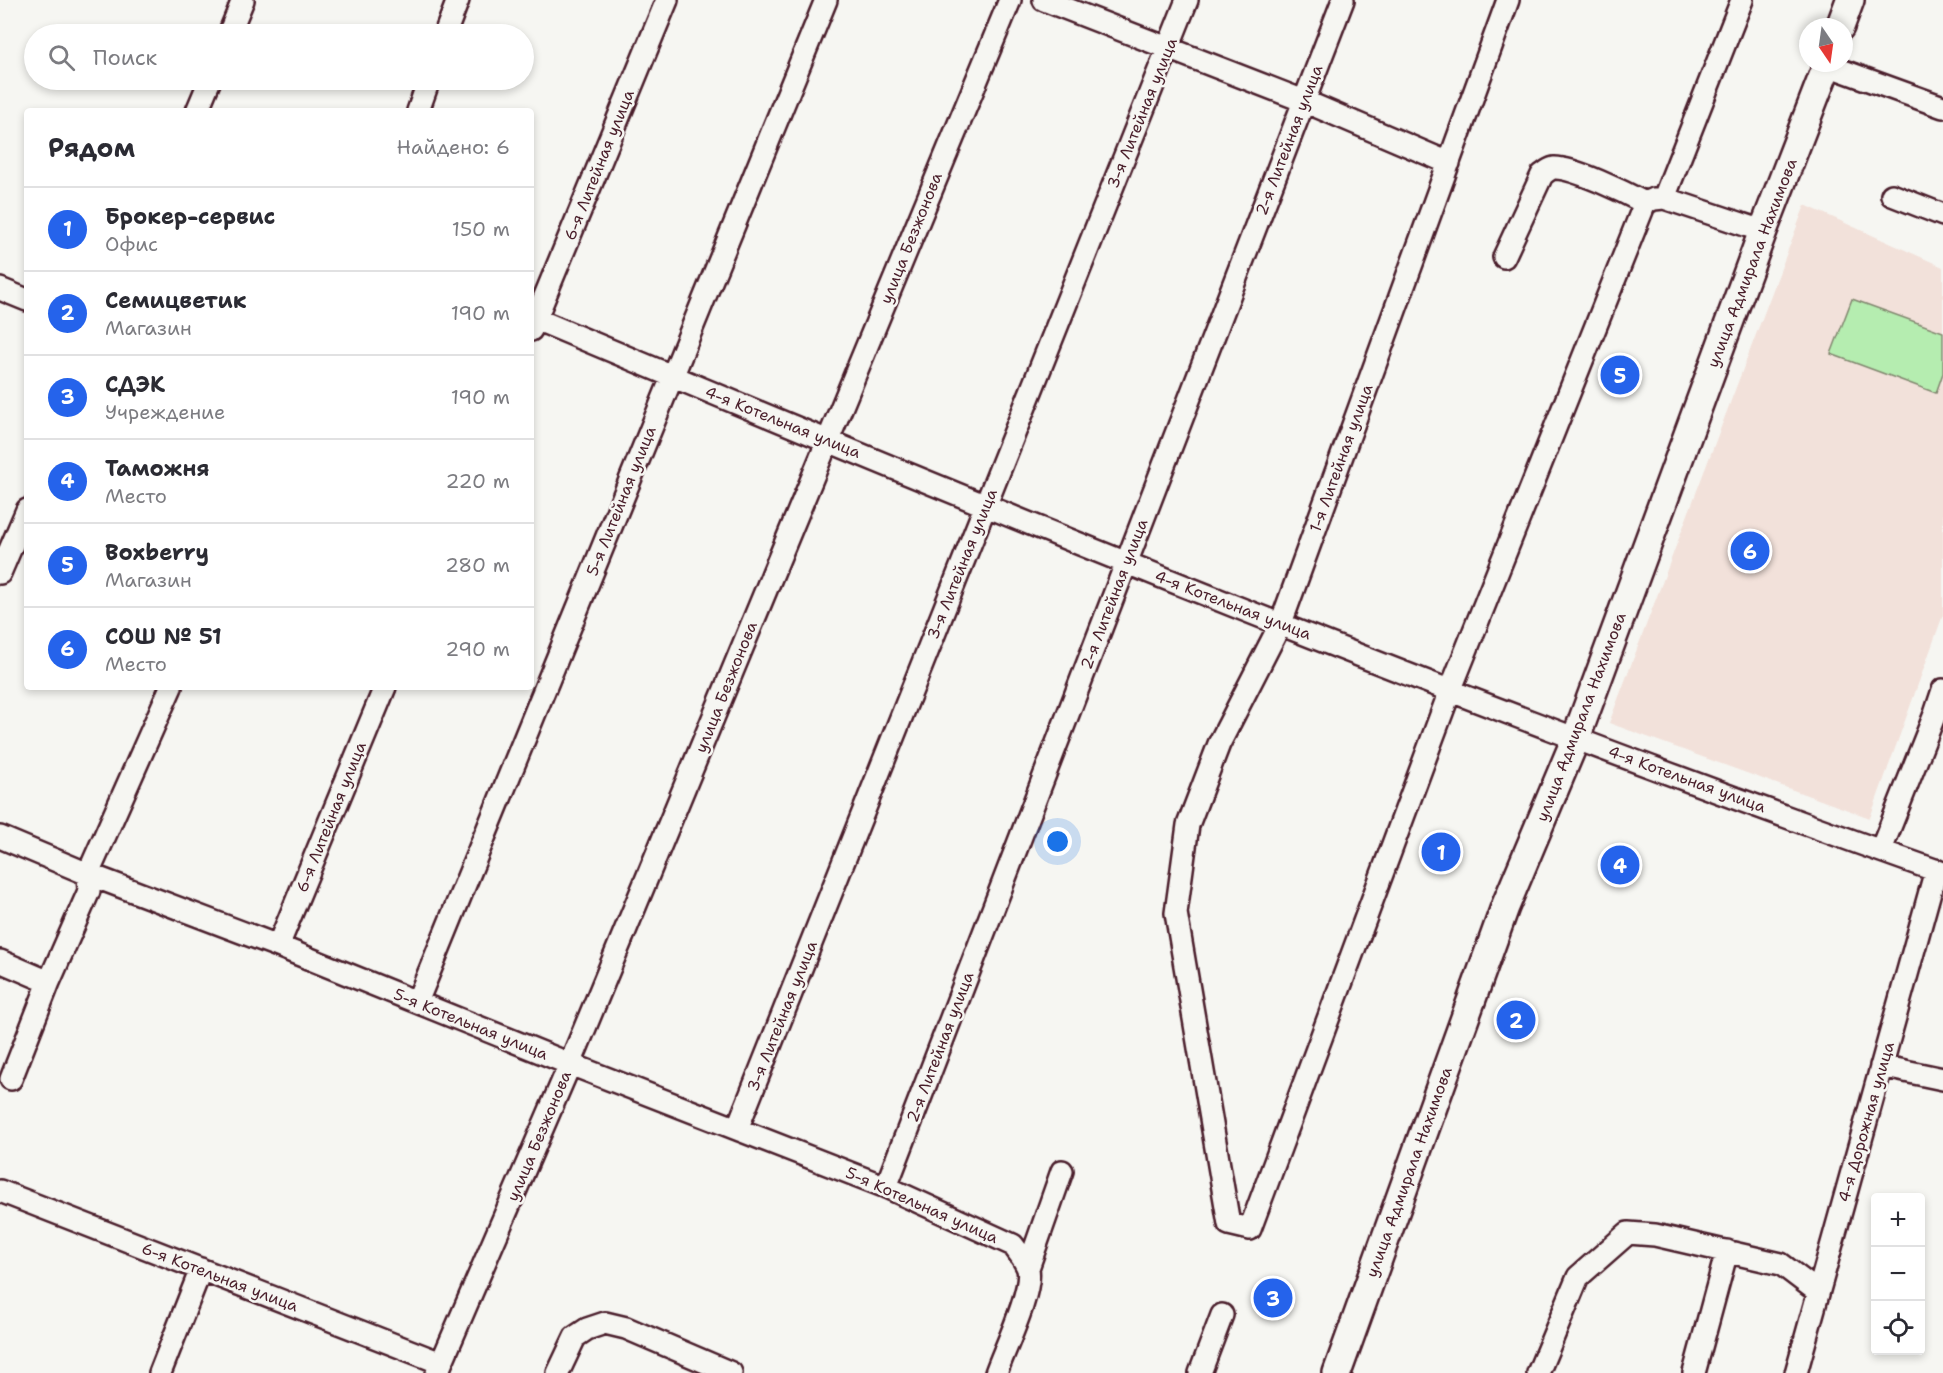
<!DOCTYPE html>
<html lang="ru">
<head>
<meta charset="utf-8">
<style>
	:root { --surface:#fff; --page:#f2f2f3; --text:#2b2b33; --muted:#7c7c81; --line:#e1e1e2; --accent:#2563eb }
	body { margin:0; font-family:"Shantell Sans",sans-serif; background:var(--page); color:var(--text) }
	.controls { position:absolute; right:18px; bottom:18px; display:grid; overflow:hidden; border-radius:6px; box-shadow:0 3px 9px #0003 }
	.controls button { width:54px; height:54px; display:grid; place-items:center; padding:0; border:0; border-bottom:2px solid var(--line); background:var(--surface); color:var(--text); font:30px sans-serif }
	.compass { position:absolute; left:1799px; top:18px; width:54px; height:54px; border-radius:50%; background:var(--surface); box-shadow:0 3px 9px #0003; rotate:167deg }
	.you { position:absolute; left:1058px; top:842px; width:21px; height:21px; margin:-15px; border:4px solid #fff; border-radius:50%; background:#1a73e8; box-shadow:0 0 0 9px #1a73e833 }
	.badge { display:grid; place-items:center; width:39px; height:39px; border-radius:50%; background:var(--accent); color:#fff; font-size:20px; font-weight:700 }
	.pin { position:absolute; translate:-50% -50%; border:3px solid #fff; box-shadow:0 2px 6px #0006 }
	.list { margin:0; padding:0; list-style:none }
	h2 { display:flex; justify-content:space-between; align-items:center; height:78px; margin:0; padding:0 24px; font-size:26px }
	h2 small { font-size:20px; font-weight:400; color:var(--muted) }
	.list li { display:grid; grid-template-columns:39px 1fr auto; gap:18px; align-items:center; box-sizing:border-box; height:84px; padding:0 24px; border-top:2px solid var(--line) }
	.list b { display:block; font-size:22px; white-space:nowrap }
	.list p { margin:0; font-size:20px; white-space:nowrap; color:var(--muted) }
	.list em { font-size:20px; font-style:normal; color:var(--muted) }
	.icon { flex:none; width:33px; height:33px; fill:none; stroke:currentColor; stroke-width:2; stroke-linecap:round; stroke-linejoin:round }
	.map { position:relative; flex:none; width:1943px; height:1373px; overflow:hidden }
	.search { position:absolute; background:var(--surface); box-shadow:0 3px 9px #0003; left:24px; top:24px; width:510px; height:66px; display:flex; align-items:center; gap:15px; box-sizing:border-box; padding:0 21px; border-radius:33px; color:var(--muted); font-size:22px }
	.panel { position:absolute; background:var(--surface); box-shadow:0 3px 9px #0003; left:24px; top:108px; width:510px; height:582px; border-radius:6px }
	.map>svg:first-child { display:block }
	.built { fill:#f2e1da }
	.green { fill:#b5edb0; stroke:#80866e; stroke-width:1.5 }
	.lines { fill:none; stroke-linecap:round; stroke-linejoin:round }
	.minor-casing { stroke:#4a1f2b; stroke-width:26 }
	.major-casing { stroke:#4a1f2b; stroke-width:32 }
	.minor { stroke:#f6f6f2; stroke-width:21 }
	.major { stroke:#f6f6f2; stroke-width:27 }
	.labels { text-anchor:middle; dominant-baseline:central; stroke-width:5; stroke-linejoin:round; paint-order:stroke }
	.street-label { font-size:16px; fill:#4a1f2b; stroke:#f6f6f2 }
</style>
</head>
<body>
<div class="map">
<svg width="1943" height="1373" viewBox="0 0 1943 1373">
	<rect width="100%" height="100%" fill="#f6f6f2"/>
	<filter id="ink" filterUnits="userSpaceOnUse"><feTurbulence type="fractalNoise" baseFrequency=".0167" numOctaves="2"/><feDisplacementMap in="SourceGraphic" scale="12" xChannelSelector="R" yChannelSelector="G"/><feConvolveMatrix kernelMatrix="1 2 1 2 8 2 1 2 1" color-interpolation-filters="sRGB"/></filter>
	<g filter="url(#ink)">
		<path class="built" d="M 1805,205 L 1943,267 L 1943,615 L 1870,818 L 1609,723 Z"/>
		<path class="green" d="M 1852,299 L 1943,332 L 1943,373 L 1936,393 L 1831,354 Z"/>
		<g class="lines">
			<defs>
				<path id="minor" d="M 1044,0 L 1304,101 L 1449,163
					M 1508,0 L 1281,623 L 1219,744 L 1188,825 L 1176,913 L 1229,1224 L 1250,1229 L 1450,691 L 1645,203 L 1654,199 L 1664,198 L 1763,231
					M 229,34 L 243,0
					M 445,34 L 458,0
					M 1827,65 L 1943,107
					M 197,111 L 210,80
					M 418,111 L 429,80
					M 1892,195 L 1943,215
					M 1664,198 L 1742,0
					M 1504,257 L 1542,175 C 1546,172 1549,169 1554,168 C 1573,167 1626,193 1645,203
					M 0,289 L 27,300
					M 531,317 C 997,513 1466,705 1943,873
					M 531,330 L 667,0
					M 0,573 L 27,510
					M 0,837 L 88,874 L 278,946 L 570,1064 L 886,1187 L 1013,1245 C 1018,1252 1025,1260 1028,1269 C 1033,1291 1004,1350 996,1373
					M 1881,850 L 1935,714 L 1943,690
					M 278,946 L 385,687
					M 0,961 L 49,982 L 89,891 L 88,874 L 171,687
					M 417,1002 L 826,0
					M 1881,1066 L 1943,1079
					M 11,1079 L 49,982
					M 737,1129 L 1187,0
					M 886,1187 L 1343,0
					M 0,1191 L 441,1363
					M 1028,1268 L 1062,1171
					M 160,1373 L 201,1269
					M 437,1373 L 570,1064 L 1010,0
					M 558,1373 L 575,1337 L 587,1329 L 605,1323 L 626,1328 L 731,1373
					M 1200,1373 L 1222,1315
					M 1538,1373 L 1578,1277 L 1628,1233 L 1655,1235 L 1781,1264 L 1818,1292
					M 1694,1373 L 1727,1251
					M 1796,1373 L 1936,870"/>
				<path id="major" d="M 1840,27 L 1850,0
					M 1337,1373 L 1505,907 L 1576,738 L 1763,231 L 1828,63"/>
			</defs>
			<use href="#minor" class="minor-casing"/>
			<use href="#major" class="major-casing"/>
			<use href="#minor" class="minor"/>
			<use href="#major" class="major"/>
		</g>
	</g>
	<g class="labels">
		<g class="street-label">
			<text transform="translate(1142 113) rotate(-68)">3-я Литейная улица</text>
			<text transform="translate(1289 140) rotate(-69)">2-я Литейная улица</text>
			<text transform="translate(599 165) rotate(-68)">6-я Литейная улица</text>
			<text transform="translate(911 238) rotate(-68)">улица Безжонова</text>
			<text transform="translate(1752 263) rotate(-69)">улица Адмирала Нахимова</text>
			<text transform="translate(783 422) rotate(22)">4-я Котельная улица</text>
			<text transform="translate(1341 458) rotate(-70)">1-я Литейная улица</text>
			<text transform="translate(621 501) rotate(-68)">5-я Литейная улица</text>
			<text transform="translate(962 564) rotate(-68)">3-я Литейная улица</text>
			<text transform="translate(1114 594) rotate(-69)">2-я Литейная улица</text>
			<text transform="translate(1233 605) rotate(21)">4-я Котельная улица</text>
			<text transform="translate(726 687) rotate(-68)">улица Безжонова</text>
			<text transform="translate(1581 717) rotate(-69)">улица Адмирала Нахимова</text>
			<text transform="translate(1687 779) rotate(20)">4-я Котельная улица</text>
			<text transform="translate(331 817) rotate(-68)">6-я Литейная улица</text>
			<text transform="translate(782 1016) rotate(-68)">3-я Литейная улица</text>
			<text transform="translate(471 1024) rotate(22)">5-я Котельная улица</text>
			<text transform="translate(940 1047) rotate(-69)">2-я Литейная улица</text>
			<text transform="translate(1866 1122) rotate(-74)">4-я Дорожная улица</text>
			<text transform="translate(539 1136) rotate(-67)">улица Безжонова</text>
			<text transform="translate(1409 1172) rotate(-70)">улица Адмирала Нахимова</text>
			<text transform="translate(922 1205) rotate(24)">5-я Котельная улица</text>
			<text transform="translate(220 1277) rotate(21)">6-я Котельная улица</text>
		</g>
	</g>
</svg>
<div class="controls">
<button>+</button>
<button>−</button>
<button><svg class="icon" aria-label="locate" viewBox="0 0 24 24"><circle cx="12" cy="12" r="6"/><path d="M12 2v4M12 18v4M2 12h4M18 12h4"/></svg></button>
</div>
<svg class="compass" viewBox="-18 -18 36 36"><path d="M0-13l5 13h-10z" fill="#e53935"/><path d="M0 13l5-13h-10z" fill="#7c7c81"/></svg>
<div class="you"></div>
<div class="pin badge" style="left:1441px;top:852px">1</div>
<div class="pin badge" style="left:1516px;top:1020px">2</div>
<div class="pin badge" style="left:1273px;top:1298px">3</div>
<div class="pin badge" style="left:1620px;top:865px">4</div>
<div class="pin badge" style="left:1620px;top:375px">5</div>
<div class="pin badge" style="left:1750px;top:551px">6</div>
<div class="search"><svg class="icon" aria-label="search" viewBox="0 0 24 24"><circle cx="10" cy="10" r="6"/><path d="M15 15l6 6"/></svg>Поиск</div>
<section class="panel">
<h2>Рядом<small>Найдено: 6</small></h2>
<ul class="list">
<li><span class="badge">1</span><div><b>Брокер-сервис</b><p>Офис</p></div><em>150 m</em></li>
<li><span class="badge">2</span><div><b>Семицветик</b><p>Магазин</p></div><em>190 m</em></li>
<li><span class="badge">3</span><div><b>СДЭК</b><p>Учреждение</p></div><em>190 m</em></li>
<li><span class="badge">4</span><div><b>Таможня</b><p>Место</p></div><em>220 m</em></li>
<li><span class="badge">5</span><div><b>Boxberry</b><p>Магазин</p></div><em>280 m</em></li>
<li><span class="badge">6</span><div><b>СОШ № 51</b><p>Место</p></div><em>290 m</em></li>
</ul>
</section>
</div>
</body>
</html>
